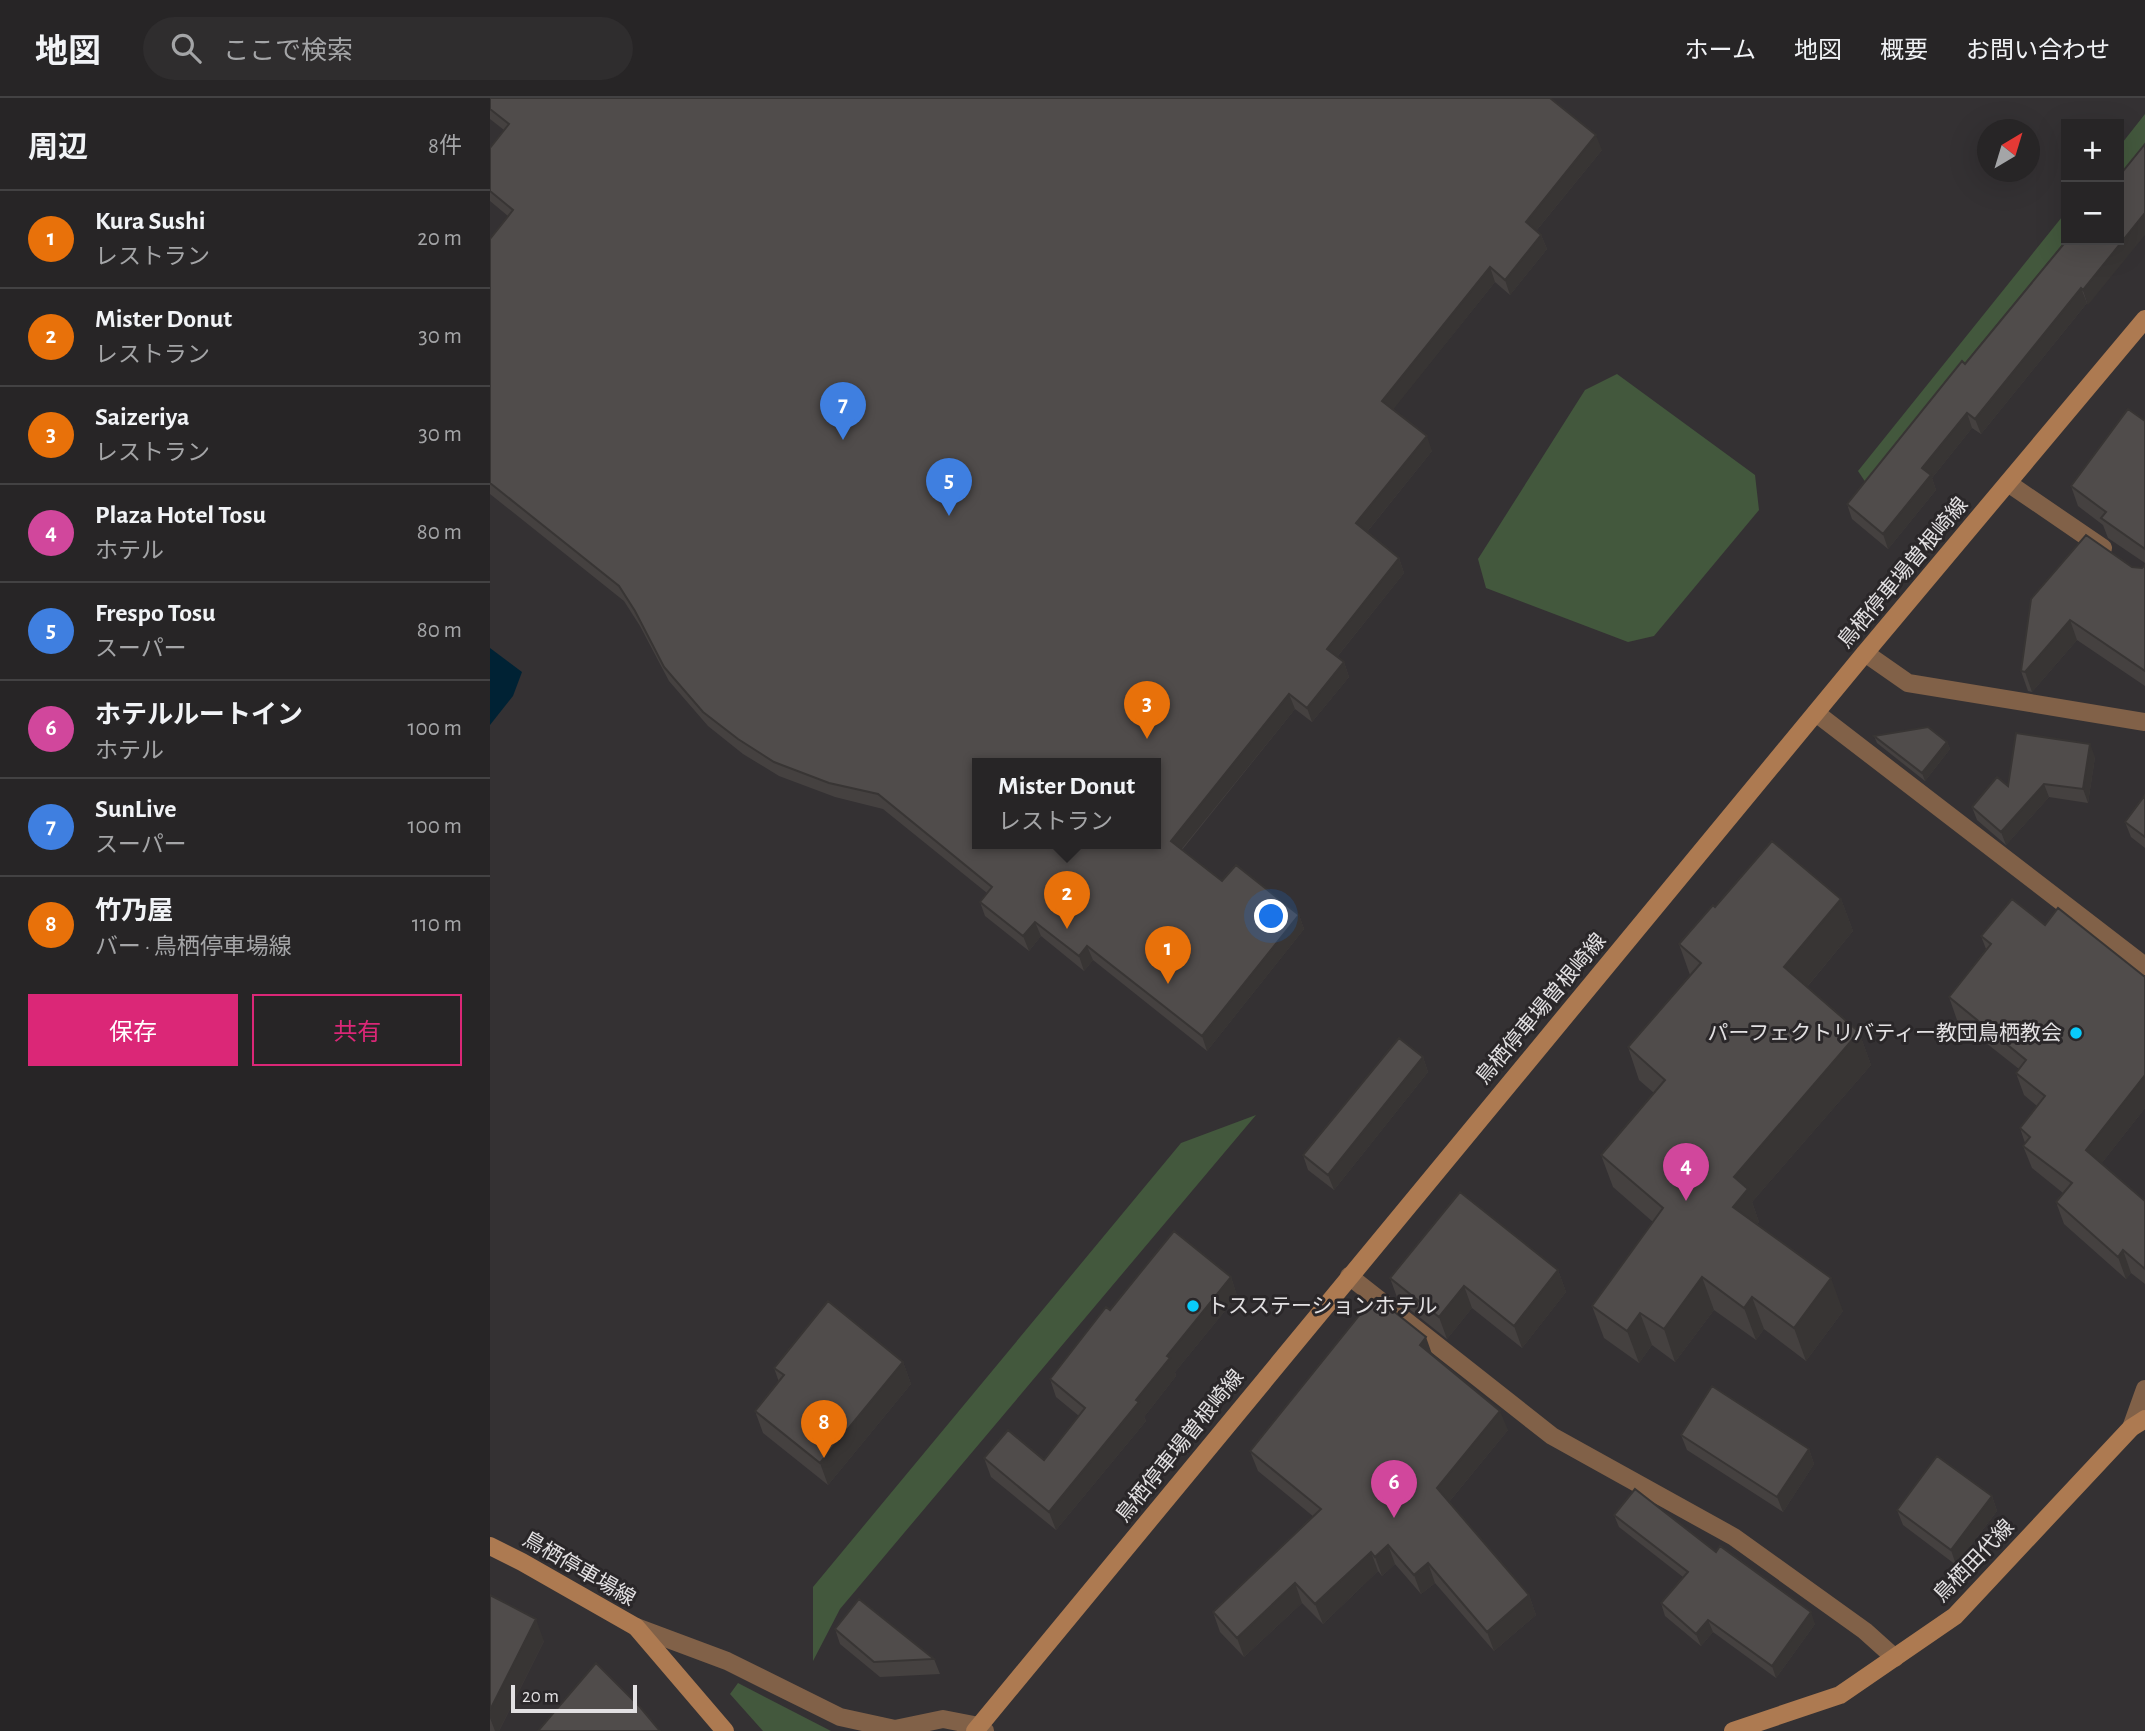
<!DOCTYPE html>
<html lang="ja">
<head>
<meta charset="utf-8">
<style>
	:root { --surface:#272526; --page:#2f2d2e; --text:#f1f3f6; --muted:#a4a5a7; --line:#434243; --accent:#db2777 }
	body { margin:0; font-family:"Alegreya Sans","Noto Sans JP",sans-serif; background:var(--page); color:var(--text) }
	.controls { position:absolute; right:21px; top:21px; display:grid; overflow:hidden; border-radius:0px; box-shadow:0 7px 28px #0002 }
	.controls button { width:63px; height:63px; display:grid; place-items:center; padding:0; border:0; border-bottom:2px solid var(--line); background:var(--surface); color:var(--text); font:35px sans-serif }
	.compass { position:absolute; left:1487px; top:21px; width:63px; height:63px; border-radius:50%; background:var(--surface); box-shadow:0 7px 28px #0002; rotate:38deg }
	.scale { position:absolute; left:21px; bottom:18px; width:126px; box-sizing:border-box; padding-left:7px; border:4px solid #e2e0e2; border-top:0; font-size:19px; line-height:24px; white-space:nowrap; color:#e2e0e2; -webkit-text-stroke:5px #2a2729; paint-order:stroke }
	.you { position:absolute; left:782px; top:819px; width:24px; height:24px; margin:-18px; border:5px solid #fff; border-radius:50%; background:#1a73e8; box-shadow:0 0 0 10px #1a73e833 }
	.badge { display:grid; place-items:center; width:46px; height:46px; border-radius:50%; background:var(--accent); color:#fff; font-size:23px; font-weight:700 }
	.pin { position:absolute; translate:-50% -58px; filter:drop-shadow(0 2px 4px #0008) }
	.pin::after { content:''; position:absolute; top:37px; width:24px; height:21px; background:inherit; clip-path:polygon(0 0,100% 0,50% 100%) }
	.popup { position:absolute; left:482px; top:660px; width:189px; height:91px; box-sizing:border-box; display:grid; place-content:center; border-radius:0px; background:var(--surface); filter:drop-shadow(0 2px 5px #0005); font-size:23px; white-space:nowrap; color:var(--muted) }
	.popup b { font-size:26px; color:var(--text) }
	.popup::after { content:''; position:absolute; left:50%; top:100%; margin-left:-14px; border:14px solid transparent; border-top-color:var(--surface) }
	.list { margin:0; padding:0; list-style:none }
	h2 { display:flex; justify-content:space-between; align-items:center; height:91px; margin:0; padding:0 28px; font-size:30px }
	h2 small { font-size:23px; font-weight:400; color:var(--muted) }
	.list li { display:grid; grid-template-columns:46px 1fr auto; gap:21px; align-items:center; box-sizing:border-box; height:98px; padding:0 28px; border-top:2px solid var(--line) }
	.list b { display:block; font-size:26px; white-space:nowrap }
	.list p { margin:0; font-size:23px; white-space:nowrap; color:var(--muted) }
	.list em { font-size:23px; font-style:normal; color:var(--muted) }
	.actions { display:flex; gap:14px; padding:21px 28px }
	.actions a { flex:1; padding:16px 0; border:2px solid var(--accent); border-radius:0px; text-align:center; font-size:24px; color:var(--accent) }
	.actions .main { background:var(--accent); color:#fff }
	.icon { flex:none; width:38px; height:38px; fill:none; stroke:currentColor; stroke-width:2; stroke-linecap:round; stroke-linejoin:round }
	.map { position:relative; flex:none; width:1655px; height:1633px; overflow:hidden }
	header { display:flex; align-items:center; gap:42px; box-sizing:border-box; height:98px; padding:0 35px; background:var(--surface); border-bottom:2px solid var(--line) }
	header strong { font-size:33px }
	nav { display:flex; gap:38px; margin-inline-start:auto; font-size:24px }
	.search { width:490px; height:63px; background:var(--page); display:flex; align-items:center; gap:18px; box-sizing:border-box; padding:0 24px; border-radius:38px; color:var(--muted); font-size:26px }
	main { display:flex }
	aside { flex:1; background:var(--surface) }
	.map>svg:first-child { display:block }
	.green { fill:#43583d }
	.water { fill:#002234 }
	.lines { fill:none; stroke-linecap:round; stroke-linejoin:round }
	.street { stroke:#816148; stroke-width:18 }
	.secondary { stroke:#ad7a51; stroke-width:18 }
	.wall { fill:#454140 }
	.shaded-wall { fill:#383534 }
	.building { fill:#504c4b; stroke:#383534; stroke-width:2; fill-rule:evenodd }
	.poi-dot { fill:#09cbfa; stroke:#2a2729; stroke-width:2.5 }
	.labels { text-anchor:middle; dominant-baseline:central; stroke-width:6; stroke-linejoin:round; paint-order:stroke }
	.street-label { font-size:21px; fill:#e2e0e2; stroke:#2a2729 }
	.poi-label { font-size:21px; fill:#e2e0e2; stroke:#2a2729; text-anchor:end }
</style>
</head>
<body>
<header>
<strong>地図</strong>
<div class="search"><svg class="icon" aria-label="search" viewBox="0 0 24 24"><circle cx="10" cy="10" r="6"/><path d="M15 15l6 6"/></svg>ここで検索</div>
<nav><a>ホーム</a><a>地図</a><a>概要</a><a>お問い合わせ</a></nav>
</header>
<main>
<aside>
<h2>周辺<small>8件</small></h2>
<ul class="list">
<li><span class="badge" style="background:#e8710a">1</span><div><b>Kura Sushi</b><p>レストラン</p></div><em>20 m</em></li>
<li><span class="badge" style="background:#e8710a">2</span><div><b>Mister Donut</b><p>レストラン</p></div><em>30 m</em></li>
<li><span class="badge" style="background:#e8710a">3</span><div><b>Saizeriya</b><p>レストラン</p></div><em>30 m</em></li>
<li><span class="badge" style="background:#d1479c">4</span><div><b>Plaza Hotel Tosu</b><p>ホテル</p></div><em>80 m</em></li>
<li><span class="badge" style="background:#3f7fe0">5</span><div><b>Frespo Tosu</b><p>スーパー</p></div><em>80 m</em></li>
<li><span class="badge" style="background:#d1479c">6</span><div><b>ホテルルートイン</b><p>ホテル</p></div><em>100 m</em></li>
<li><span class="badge" style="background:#3f7fe0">7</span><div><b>SunLive</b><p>スーパー</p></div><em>100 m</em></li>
<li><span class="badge" style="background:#e8710a">8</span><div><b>竹乃屋</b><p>バー · 鳥栖停車場線</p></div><em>110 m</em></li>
</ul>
<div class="actions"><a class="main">保存</a><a>共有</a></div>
</aside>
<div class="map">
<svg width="1655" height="1633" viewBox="0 0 1655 1633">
	<rect width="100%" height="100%" fill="#343133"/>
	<path class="green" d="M 1655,16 L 1655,47 L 1629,78 L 1629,49 Z
		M 1576,114 L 1576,142 L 1376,385 L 1368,373 Z
		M 1127,276 L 1265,377 L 1269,412 L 1164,538 L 1138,544 L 996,490 L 988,461 L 1095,292 Z
		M 766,1017 L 350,1511 L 323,1563 L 323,1489 L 691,1045 Z
		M 248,1585 L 341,1633 L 273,1633 L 240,1596 Z"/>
	<path class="water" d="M 0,550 L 32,574 L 23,598 L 0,627 Z"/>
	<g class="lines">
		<path class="street" d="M 1518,385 L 1613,450
			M 1375,555 L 1418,585 L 1655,624
			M 1326,615 L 1655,868
			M 859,1178 L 1062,1338 L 1244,1439 L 1375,1533 L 1405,1560
			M 1641,1330 L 1655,1291
			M 146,1529 L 237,1563 L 350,1619 L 405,1631 L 453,1621 L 489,1628 L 495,1633"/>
		<path class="secondary" d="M 0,1448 L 32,1464 L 146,1529 L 235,1633
			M 485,1633 L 1375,555 L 1655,221
			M 1243,1633 L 1350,1597 L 1465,1518 L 1641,1330 L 1655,1321"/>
	</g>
	<path class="wall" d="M 0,0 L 1112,52 L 1046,133 L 1051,137 L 1057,151 L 1020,197 L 1005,184 L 903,311 L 942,353 L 877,434 L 909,460 L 914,475 L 847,559 L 854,564 L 859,579 L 822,624 L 805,611 L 692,752 L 732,783 L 809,817 L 814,831 L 717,953 L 603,862 L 594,873 L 551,838 L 539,853 L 495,818 L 490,804 L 497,795 L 393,711 L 345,699 L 289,678 L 253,656 L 218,628 L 179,583 L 150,528 L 134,503 L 0,396 L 0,141 L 18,118 L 0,103 L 0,50 L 14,32 L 0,21 Z
		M 1577,142 L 1598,207 L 1597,205 L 1491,336 L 1482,330 L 1442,380 L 1446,392 L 1398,451 L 1362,421 L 1357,406 L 1475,266 Z
		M 1655,323 L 1655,465 L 1618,440 L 1613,427 L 1588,408 L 1581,388 Z
		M 1655,467 L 1655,588 L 1587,542 L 1542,594 L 1538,593 L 1531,573 L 1541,501 L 1642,469 L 1652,470 Z
		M 1384,638 L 1457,644 L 1460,651 L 1435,683 L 1387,645 Z
		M 1605,659 L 1598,705 L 1559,699 L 1516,747 L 1487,722 L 1482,709 L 1518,688 Z
		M 1655,697 L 1655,750 L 1641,739 L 1635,724 Z
		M 1351,801 L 1363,833 L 1317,889 L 1369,934 L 1381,967 L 1262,1104 L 1269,1124 L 1267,1126 L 1353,1213 L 1316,1263 L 1274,1231 L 1266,1242 L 1224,1212 L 1185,1264 L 1162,1247 L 1149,1265 L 1114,1240 L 1102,1208 L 1163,1124 L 1123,1089 L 1111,1057 L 1164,995 L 1149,982 L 1138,949 L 1200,877 L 1189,846 L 1225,809 Z
		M 1522,801 L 1655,1010 L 1611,1066 L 1655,1103 L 1655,1186 L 1641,1175 L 1636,1181 L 1574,1126 L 1566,1104 L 1573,1095 L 1542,1070 L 1533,1048 L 1535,1045 L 1530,1030 L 1547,1008 L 1534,997 L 1526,975 L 1529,971 L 1467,922 L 1459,899 L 1496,851 L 1491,838 Z
		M 933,959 L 938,974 L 844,1092 L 818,1072 L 813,1057 Z
		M 1068,1172 L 1076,1194 L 1032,1250 L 982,1210 L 957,1241 L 908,1202 L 900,1180 Z
		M 741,1179 L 747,1198 L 685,1274 L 686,1278 L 654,1319 L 656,1323 L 566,1432 L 501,1379 L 494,1360 L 554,1362 L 589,1318 L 566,1299 L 560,1281 L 620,1212 Z
		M 413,1264 L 421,1286 L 338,1387 L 273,1335 L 265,1313 L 289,1284 L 284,1270 Z
		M 1018,1332 L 959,1404 L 1039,1497 L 1046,1517 L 1004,1553 L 945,1485 L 931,1496 L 905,1466 L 892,1478 L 888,1473 L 833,1526 L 812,1505 L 754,1559 L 730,1534 L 723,1514 L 824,1419 L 768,1373 L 760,1353 Z
		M 1191,1337 L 1319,1351 L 1324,1366 L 1293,1414 L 1197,1352 Z
		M 1502,1398 L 1507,1413 L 1466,1467 L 1413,1427 L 1407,1412 Z
		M 1124,1417 L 1226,1454 L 1325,1526 L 1286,1580 L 1223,1534 L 1211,1548 L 1175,1518 L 1171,1505 L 1193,1479 L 1129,1429 Z
		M 0,1497 L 54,1543 L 9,1633 L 0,1633 Z
		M 345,1531 L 444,1561 L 450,1576 L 390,1579 L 350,1546 Z"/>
	<path class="shaded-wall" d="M 1106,37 L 1112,52 L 1041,139 L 1036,124 Z
		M 1655,115 L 1655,137 L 1598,207 L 1593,192 Z
		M 1051,137 L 1057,151 L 1020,197 L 1015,182 Z
		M 1000,169 L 1005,184 L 898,318 L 892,303 Z
		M 1591,190 L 1597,205 L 1491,336 L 1485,321 Z
		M 1477,315 L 1482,330 L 1442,380 L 1446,392 L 1398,451 L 1393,436 L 1432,370 Z
		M 937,338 L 942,353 L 872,440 L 866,425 Z
		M 909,460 L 914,475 L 842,565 L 837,551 Z
		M 1580,522 L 1587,542 L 1542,594 L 1535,574 Z
		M 854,564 L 859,579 L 822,624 L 817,610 Z
		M 799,596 L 805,611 L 686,758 L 681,743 Z
		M 1457,644 L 1460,651 L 1435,683 L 1432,675 Z
		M 1600,646 L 1605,659 L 1598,705 L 1593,691 Z
		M 1554,686 L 1559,699 L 1516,747 L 1511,734 Z
		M 1351,801 L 1363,833 L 1306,902 L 1294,869 Z
		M 809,817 L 814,831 L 717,953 L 712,938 Z
		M 545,824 L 551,838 L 539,853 L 533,838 Z
		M 597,848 L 603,862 L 594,873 L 589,858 Z
		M 1369,934 L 1381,967 L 1262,1104 L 1269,1124 L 1255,1141 L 1243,1109 L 1244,1079 Z
		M 933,959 L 938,974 L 844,1092 L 838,1077 Z
		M 1655,977 L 1655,1010 L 1604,1075 L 1596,1052 Z
		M 1633,1152 L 1641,1175 L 1636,1181 L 1628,1159 Z
		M 1068,1172 L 1076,1194 L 1032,1250 L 1024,1228 Z
		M 741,1179 L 747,1198 L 685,1274 L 686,1278 L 654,1319 L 656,1323 L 566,1432 L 559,1414 L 646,1302 L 677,1258 Z
		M 1212,1179 L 1224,1212 L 1185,1264 L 1174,1231 Z
		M 1341,1180 L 1353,1213 L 1316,1263 L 1304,1230 Z
		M 974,1188 L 982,1210 L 957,1241 L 949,1219 Z
		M 1262,1199 L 1274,1231 L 1266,1242 L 1254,1210 Z
		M 1150,1215 L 1162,1247 L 1149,1265 L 1137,1233 Z
		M 936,1239 L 943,1259 L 930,1247 Z
		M 413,1264 L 421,1286 L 338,1387 L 330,1365 Z
		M 1010,1313 L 1018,1332 L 954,1410 L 947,1390 Z
		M 1319,1351 L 1324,1366 L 1293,1414 L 1287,1399 Z
		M 1502,1398 L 1507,1413 L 1466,1467 L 1461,1452 Z
		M 898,1447 L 905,1466 L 892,1478 L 885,1459 Z
		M 881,1454 L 888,1473 L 833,1526 L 825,1506 Z
		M 938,1465 L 945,1485 L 931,1496 L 924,1477 Z
		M 805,1485 L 812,1505 L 754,1559 L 747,1540 Z
		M 1039,1497 L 1046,1517 L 1004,1553 L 997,1534 Z
		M 1321,1514 L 1325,1526 L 1286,1580 L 1282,1568 Z
		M 46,1521 L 54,1543 L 9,1633 L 5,1633 L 0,1620 L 0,1612 Z
		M 1218,1522 L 1223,1534 L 1211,1548 L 1206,1536 Z"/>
	<path class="building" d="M 0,0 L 1060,0 L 1106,37 L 1036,124 L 1051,137 L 1015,182 L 1000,169 L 892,303 L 937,338 L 866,425 L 909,460 L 837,551 L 854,564 L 817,610 L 799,596 L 681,743 L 732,783 L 746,767 L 809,817 L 712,938 L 597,848 L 589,858 L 545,824 L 533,838 L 490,804 L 502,789 L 388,696 L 339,685 L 284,664 L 248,641 L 213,614 L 174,569 L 145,513 L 129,488 L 0,385 L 0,141 L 23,112 L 0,93 L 0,50 L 19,26 L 0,11 ZM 488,665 L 666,665 L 666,745 L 488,745 Z
		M 1655,46 L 1655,115 L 1593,192 L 1591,190 L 1485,321 L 1477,315 L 1432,370 L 1441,377 L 1393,436 L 1357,406 L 1472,263 L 1475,266 L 1577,142 L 1629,142 L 1629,78 Z
		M 1638,311 L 1655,323 L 1655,451 L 1611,420 L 1616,414 L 1581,388 Z
		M 1596,437 L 1642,469 L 1652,470 L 1655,467 L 1655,573 L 1580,522 L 1535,574 L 1531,573 L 1541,501 Z
		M 1438,629 L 1457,644 L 1432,675 L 1384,638 Z
		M 1526,635 L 1600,646 L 1593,691 L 1554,686 L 1511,734 L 1482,709 L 1507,679 L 1518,688 Z
		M 1655,697 L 1655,739 L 1635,724 Z
		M 1282,743 L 1351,801 L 1294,869 L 1369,934 L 1244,1079 L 1258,1091 L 1243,1109 L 1341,1180 L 1304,1230 L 1262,1199 L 1254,1210 L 1212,1179 L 1174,1231 L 1150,1215 L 1137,1233 L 1102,1208 L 1173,1110 L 1111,1057 L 1175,982 L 1138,949 L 1211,865 L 1189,846 L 1223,807 L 1225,809 Z
		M 1522,801 L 1555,827 L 1568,810 L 1655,879 L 1655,977 L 1596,1052 L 1655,1103 L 1655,1171 L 1633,1152 L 1628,1159 L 1566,1104 L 1582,1085 L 1533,1048 L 1540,1039 L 1530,1030 L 1555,998 L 1526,975 L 1536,962 L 1459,899 L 1501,846 L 1491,838 Z
		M 909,940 L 933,959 L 838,1077 L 813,1057 Z
		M 970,1094 L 1068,1172 L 1024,1228 L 974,1188 L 949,1219 L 900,1180 Z
		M 684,1133 L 741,1179 L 677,1258 L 680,1260 L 646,1302 L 649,1304 L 559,1414 L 494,1360 L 518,1332 L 554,1362 L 595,1310 L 560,1281 L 616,1209 L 620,1212 Z
		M 887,1200 L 936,1239 L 930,1247 L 1010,1313 L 947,1390 L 1039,1497 L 997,1534 L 938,1465 L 924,1477 L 898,1447 L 885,1459 L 881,1454 L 825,1506 L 805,1485 L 747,1540 L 723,1514 L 831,1411 L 760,1353 L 879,1205 L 882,1207 Z
		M 338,1203 L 413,1264 L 330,1365 L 265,1313 L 294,1277 L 284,1270 Z
		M 1222,1288 L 1319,1351 L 1287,1399 L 1191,1337 Z
		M 1447,1358 L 1502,1398 L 1461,1452 L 1407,1412 Z
		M 1145,1391 L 1226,1454 L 1230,1448 L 1321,1514 L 1282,1568 L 1218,1522 L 1206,1536 L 1171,1505 L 1198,1474 L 1124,1417 Z
		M 0,1497 L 46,1521 L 0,1612 Z
		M 369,1501 L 444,1561 L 384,1564 L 345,1531 Z
		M 106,1565 L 150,1609 L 170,1633 L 48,1633 Z"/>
	<g class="poi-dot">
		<circle cx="1586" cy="935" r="7"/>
		<circle cx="703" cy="1208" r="7"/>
	</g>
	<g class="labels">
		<g class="street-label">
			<text transform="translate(1413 475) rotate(-50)">鳥栖停車場曽根崎線</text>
			<text transform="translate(1051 911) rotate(-50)">鳥栖停車場曽根崎線</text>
			<text transform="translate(690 1348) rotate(-51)">鳥栖停車場曽根崎線</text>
			<text transform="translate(1484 1463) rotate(-46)">鳥栖田代線</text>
			<text transform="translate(89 1471) rotate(30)">鳥栖停車場線</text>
		</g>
		<g class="poi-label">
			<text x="1572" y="935">パーフェクトリバティー教団鳥栖教会</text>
			<text x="717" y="1208" text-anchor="start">トスステーションホテル</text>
		</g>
	</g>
</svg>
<div class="controls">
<button>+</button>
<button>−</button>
</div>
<svg class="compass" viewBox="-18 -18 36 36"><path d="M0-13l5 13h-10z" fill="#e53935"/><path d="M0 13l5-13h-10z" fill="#a4a5a7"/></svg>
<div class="scale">20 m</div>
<div class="you"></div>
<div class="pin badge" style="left:678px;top:886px;background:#e8710a">1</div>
<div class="pin badge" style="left:577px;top:831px;background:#e8710a">2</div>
<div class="popup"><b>Mister Donut</b>レストラン</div>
<div class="pin badge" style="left:657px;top:641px;background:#e8710a">3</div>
<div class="pin badge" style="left:1196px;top:1103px;background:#d1479c">4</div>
<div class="pin badge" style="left:459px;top:418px;background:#3f7fe0">5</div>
<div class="pin badge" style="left:904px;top:1420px;background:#d1479c">6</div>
<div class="pin badge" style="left:353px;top:342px;background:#3f7fe0">7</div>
<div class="pin badge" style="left:334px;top:1360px;background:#e8710a">8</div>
</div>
</main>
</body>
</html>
